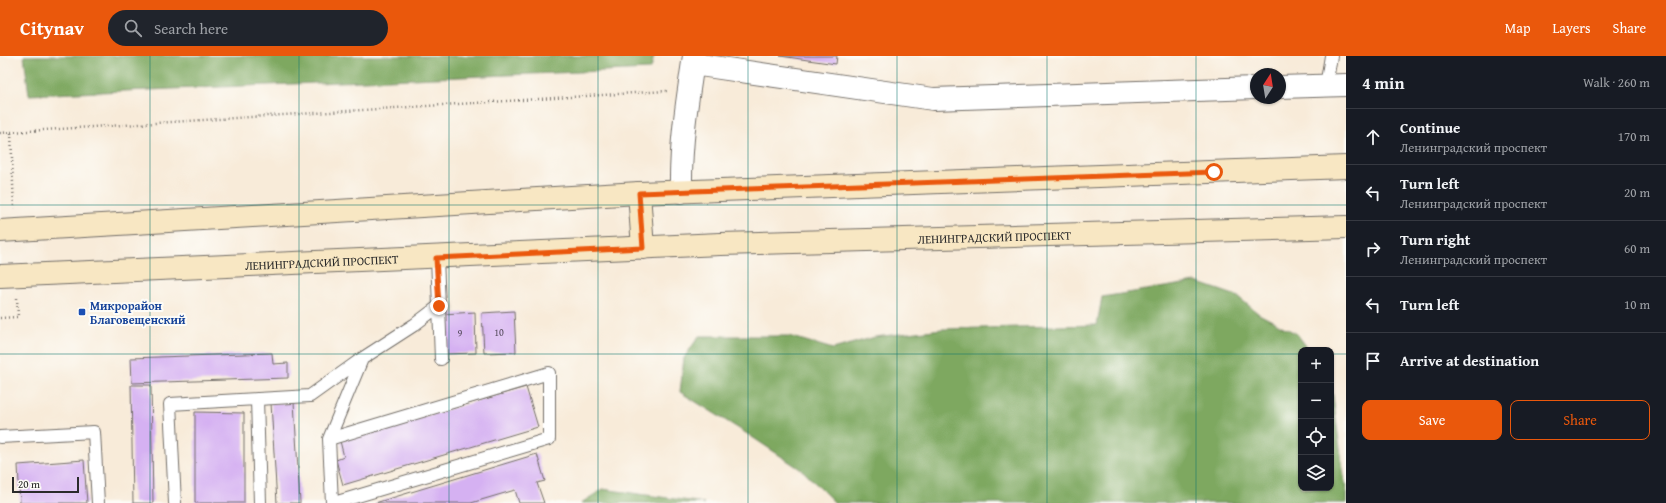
<!DOCTYPE html>
<html lang="en">
<head>
<meta charset="utf-8">
<style>
	:root { --surface:#171b24; --page:#20242c; --text:#f1f3f6; --muted:#9ea1a6; --line:#363941; --accent:#ea580c }
	body { margin:0; font-family:"Gentium Book Plus",serif; background:var(--page); color:var(--text) }
	.controls { position:absolute; right:12px; bottom:12px; display:grid; overflow:hidden; border-radius:8px; box-shadow:0 1px 3px #0004 }
	.controls button { width:36px; height:36px; display:grid; place-items:center; padding:0; border:0; border-bottom:1px solid var(--line); background:var(--surface); color:var(--text); font:20px sans-serif }
	.compass { position:absolute; left:1250px; top:12px; width:36px; height:36px; border-radius:50%; background:var(--surface); box-shadow:0 1px 3px #0004; rotate:12deg }
	.scale { position:absolute; left:12px; bottom:10px; width:67px; box-sizing:border-box; padding-left:4px; border:2px solid #2b2b2b; border-top:0; font-size:11px; line-height:14px; white-space:nowrap; color:#2b2b2b; -webkit-text-stroke:3px #fdfcf7; paint-order:stroke }
	.stop { position:absolute; width:12px; height:12px; margin:-9px; border:3px solid #ea580c; border-radius:50%; background:#fff }
	.stop.end { background:#ea580c; border-color:#fff; box-shadow:0 1px 4px #0008 }
	.list { margin:0; padding:0; list-style:none }
	h2 { display:flex; justify-content:space-between; align-items:center; height:52px; margin:0; padding:0 16px; font-size:17px }
	h2 small { font-size:13px; font-weight:400; color:var(--muted) }
	.list li { display:grid; grid-template-columns:26px 1fr auto; gap:12px; align-items:center; box-sizing:border-box; height:56px; padding:0 16px; border-top:1px solid var(--line) }
	.list b { display:block; font-size:15px; white-space:nowrap }
	.list p { margin:0; font-size:13px; white-space:nowrap; color:var(--muted) }
	.list em { font-size:13px; font-style:normal; color:var(--muted) }
	.actions { display:flex; gap:8px; padding:12px 16px }
	.actions a { flex:1; padding:9px 0; border:1px solid var(--accent); border-radius:8px; text-align:center; font-size:14px; color:var(--accent) }
	.actions .main { background:var(--accent); color:#fff }
	.icon { flex:none; width:22px; height:22px; fill:none; stroke:currentColor; stroke-width:2; stroke-linecap:round; stroke-linejoin:round }
	.map { position:relative; flex:none; width:1346px; height:447px; overflow:hidden }
	header { display:flex; align-items:center; gap:24px; box-sizing:border-box; height:56px; padding:0 20px; background:var(--accent); color:#fff }
	header strong { font-size:19px }
	nav { display:flex; gap:22px; margin-inline-start:auto; font-size:14px }
	.search { width:280px; height:36px; background:var(--page); display:flex; align-items:center; gap:10px; box-sizing:border-box; padding:0 14px; border-radius:22px; color:var(--muted); font-size:15px }
	main { display:flex }
	aside { flex:1; background:var(--surface) }
	.map>svg:first-child { display:block }
	.forest { fill:#7ea860; stroke:#546a46 }
	.building { fill:#d5b1f2 }
	.lines { fill:none; stroke-linecap:round; stroke-linejoin:round }
	.lane-casing { stroke:#736e68; stroke-width:14 }
	.street-casing { stroke:#736e68; stroke-width:24 }
	.secondary-casing { stroke:#736e68; stroke-width:24 }
	.path { stroke:#736e68; stroke-width:2.5; stroke-dasharray:1 3; stroke-linecap:butt }
	.lane { stroke:#fff; stroke-width:12 }
	.street { stroke:#fff; stroke-width:22 }
	.secondary { stroke:#f8e7c3; stroke-width:22 }
	.route { stroke:#ea580c; stroke-width:5 }
	.grid { fill:none; stroke:#0f766e; stroke-width:1; stroke-opacity:0.55 }
	.transit-dot { fill:#1a4fb4; stroke:#fdfcf7; stroke-width:1.5 }
	.labels { text-anchor:middle; dominant-baseline:central; stroke-width:4; stroke-linejoin:round; paint-order:stroke }
	.number-label { font-size:10px; fill:#564c5d }
	.street-label { font-size:12px; fill:#2b2b2b; stroke:#fdfcf7 }
	.transit-label { font-size:12px; font-weight:bold; fill:#164399; stroke:#fdfcf7; text-anchor:start }
</style>
</head>
<body>
<header>
<strong>Citynav</strong>
<div class="search"><svg class="icon" aria-label="search" viewBox="0 0 24 24"><circle cx="10" cy="10" r="6"/><path d="M15 15l6 6"/></svg>Search here</div>
<nav><a>Map</a><a>Layers</a><a>Share</a></nav>
</header>
<main>
<div class="map">
<svg width="1346" height="447" viewBox="0 0 1346 447">
	<rect width="100%" height="100%" fill="#fdfcf7"/>
	<filter id="ink" filterUnits="userSpaceOnUse"><feTurbulence type="fractalNoise" baseFrequency=".025" numOctaves="2"/><feDisplacementMap in="SourceGraphic" scale="8" xChannelSelector="R" yChannelSelector="G"/><feConvolveMatrix kernelMatrix="1 2 1 2 8 2 1 2 1" color-interpolation-filters="sRGB"/></filter>
	<filter id="wash" filterUnits="userSpaceOnUse"><feTurbulence type="fractalNoise" baseFrequency=".012" numOctaves="4" result="noise"/><feDisplacementMap in="SourceGraphic" scale="16" xChannelSelector="R" yChannelSelector="G"/><feGaussianBlur stdDeviation="0.9" result="paint"/><feColorMatrix in="noise" values="0 0 0 0 0 0 0 0 0 0 0 0 0 0 0 0 0 1.4 0 .05"/><feComposite in="paint" operator="in"/></filter>
	<g filter="url(#wash)">
		<rect width="100%" height="100%" fill="#f8ebd9"/>
		<path class="forest" d="M 24,0 L 654,0 L 651,13 L 29,39 Z
			M 1196,226 L 1237,240 L 1259,258 L 1297,278 L 1309,294 L 1301,294 L 1301,432 L 1331,432 L 1331,327 L 1346,435 L 1346,447 L 835,447 L 803,415 L 749,379 L 680,336 L 684,302 L 699,280 L 789,280 L 833,293 L 875,281 L 942,273 L 1097,269 L 1102,241 Z
			M 603,433 L 704,447 L 581,447 Z"/>
		<g id="blocks">
			<path class="building" d="M 780,0 L 837,0 L 836,8 Z
				M 514,255 L 516,296 L 484,297 L 482,257 Z
				M 475,256 L 476,297 L 444,298 L 443,258 Z
				M 272,297 L 273,308 L 288,307 L 288,322 L 132,327 L 131,302 Z
				M 131,329 L 151,329 L 153,447 L 133,447 Z
				M 526,331 L 538,371 L 343,429 L 336,404 L 344,401 L 340,385 Z
				M 294,346 L 300,447 L 277,447 L 271,347 Z
				M 195,356 L 244,357 L 244,447 L 195,447 Z
				M 537,398 L 545,425 L 537,427 L 544,447 L 519,447 L 515,434 L 471,447 L 375,447 Z
				M 84,404 L 87,447 L 20,447 L 18,409 Z"/>
		</g>
	</g>
	<g filter="url(#ink)">
		<use href="#blocks" fill-opacity="0" stroke="#736e68" stroke-width="1"/>
		<g class="lines">
			<defs>
				<path id="lane" d="M 1326,30 L 1331,0
					M 439,250 L 441,303
					M 257,343 L 260,447
					M 0,381 L 94,376 L 98,447
					M 329,383 L 549,317 L 549,383 L 334,447
					M 175,447 L 170,348 L 310,340 L 363,302 L 414,269 L 439,250 L 437,202
					M 332,447 L 329,383 L 362,303"/>
				<path id="street" d="M 693,8 L 933,43 L 1256,32
					M 1280,31 L 1346,29
					M 681,136 C 680,90 687,45 694,0"/>
				<g id="secondary">
					<path d="M 639,137 L 643,192"/>
					<path d="M 0,175 L 639,137 L 1346,111"/>
					<path id="s1" d="M 0,220 L 720,188 L 1346,171"/>
				</g>
			</defs>
			<use href="#lane" class="lane-casing"/>
			<use href="#street" class="street-casing"/>
			<use href="#secondary" class="secondary-casing"/>
			<path class="path" d="M 11,76 L 667,35
				M 0,77 L 11,76 L 14,153
				M 0,262 L 18,261 L 17,242"/>
			<use href="#lane" class="lane"/>
			<use href="#street" class="street"/>
			<use href="#secondary" class="secondary"/>
		</g>
	</g>
	<g class="lines" filter="url(#ink)">
		<path class="route" d="M 439,250 L 436,202 L 643,192 L 639,137 L 1214,116"/>
	</g>
	<path class="grid" d="M 150,0 L 150,447M 299,0 L 299,447M 449,0 L 449,447M 598,0 L 598,447M 748,0 L 748,447M 897,0 L 897,447M 1047,0 L 1047,447M 1196,0 L 1196,447M 0,149 L 1346,149M 0,298 L 1301,298M 1331,298 L 1346,298"/>
	<rect class="transit-dot" x="78" y="252" width="8" height="8" rx="2"/>
	<g class="labels">
		<g class="number-label">
			<text x="499" y="276">10</text>
			<text x="460" y="277">9</text>
		</g>
		<g class="street-label">
			<text stroke="none"><textPath href="#s1" startOffset="995">ЛЕНИНГРАДСКИЙ ПРОСПЕКТ</textPath></text>
			<text stroke="none"><textPath href="#s1" startOffset="322">ЛЕНИНГРАДСКИЙ ПРОСПЕКТ</textPath></text>
		</g>
		<g class="transit-label">
			<text x="90" y="249">Микрорайон<tspan x="90" dy="14">Благовещенский</tspan></text>
		</g>
	</g>
</svg>
<div class="controls">
<button>+</button>
<button>−</button>
<button><svg class="icon" aria-label="locate" viewBox="0 0 24 24"><circle cx="12" cy="12" r="6"/><path d="M12 2v4M12 18v4M2 12h4M18 12h4"/></svg></button>
<button><svg class="icon" aria-label="layers" viewBox="0 0 24 24"><path d="M12 4l9 5-9 5-9-5zM3 14l9 5 9-5"/></svg></button>
</div>
<svg class="compass" viewBox="-18 -18 36 36"><path d="M0-13l5 13h-10z" fill="#e53935"/><path d="M0 13l5-13h-10z" fill="#9ea1a6"/></svg>
<div class="scale">20 m</div>
<div class="stop" style="left:1214px;top:116px"></div>
<div class="stop end" style="left:439px;top:250px"></div>
</div>
<aside>
<h2>4 min<small>Walk · 260 m</small></h2>
<ul class="list">
<li><svg class="icon" aria-label="ahead" viewBox="0 0 24 24"><path d="M12 20V5M6 11l6-6 6 6"/></svg><div><b>Continue</b><p>Ленинградский проспект</p></div><em>170 m</em></li>
<li><svg class="icon" aria-label="left" viewBox="0 0 24 24"><path d="M17 20v-9H6M10 6l-5 5 5 5"/></svg><div><b>Turn left</b><p>Ленинградский проспект</p></div><em>20 m</em></li>
<li><svg class="icon" aria-label="right" viewBox="0 0 24 24"><path d="M7 20v-9h11M14 6l5 5-5 5"/></svg><div><b>Turn right</b><p>Ленинградский проспект</p></div><em>60 m</em></li>
<li><svg class="icon" aria-label="left" viewBox="0 0 24 24"><path d="M17 20v-9H6M10 6l-5 5 5 5"/></svg><div><b>Turn left</b></div><em>10 m</em></li>
<li><svg class="icon" aria-label="arrive" viewBox="0 0 24 24"><path d="M6 21V4h12l-3 4 3 4H6"/></svg><div><b>Arrive at destination</b></div></li>
</ul>
<div class="actions"><a class="main">Save</a><a>Share</a></div>
</aside>
</main>
</body>
</html>
